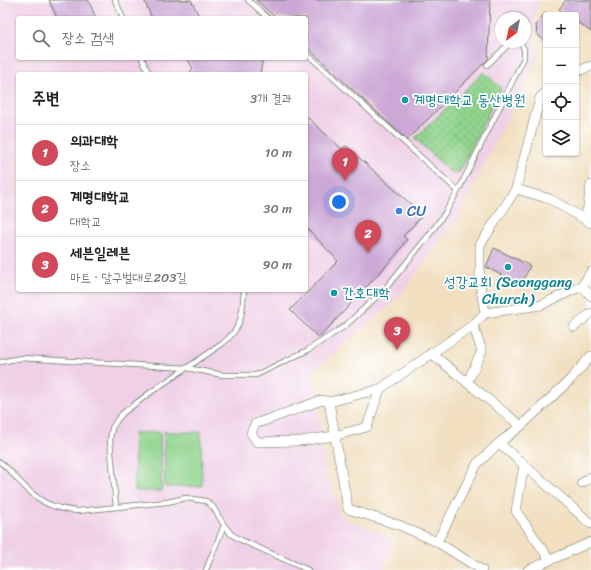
<!DOCTYPE html>
<html lang="ko">
<head>
<meta charset="utf-8">
<style>
	:root { --surface:#fff; --page:#f6f6f6; --text:#202124; --muted:#757577; --line:#e0e0e0; --accent:#d1495b }
	body { margin:0; font-family:Sriracha,"Poor Story",sans-serif; background:var(--page); color:var(--text) }
	.controls { position:absolute; right:12px; top:12px; display:grid; overflow:hidden; border-radius:4px; box-shadow:0 1px 3px #0004 }
	.controls button { width:36px; height:36px; display:grid; place-items:center; padding:0; border:0; border-bottom:1px solid var(--line); background:var(--surface); color:var(--text); font:20px sans-serif }
	.compass { position:absolute; left:495px; top:12px; width:36px; height:36px; border-radius:50%; background:var(--surface); box-shadow:0 1px 3px #0004; rotate:213deg }
	.you { position:absolute; left:339px; top:202px; width:14px; height:14px; margin:-10px; border:3px solid #fff; border-radius:50%; background:#1a73e8; box-shadow:0 0 0 6px #1a73e833 }
	.badge { display:grid; place-items:center; width:26px; height:26px; border-radius:50%; background:var(--accent); color:#fff; font-size:13px; font-weight:700 }
	.pin { position:absolute; translate:-50% -33px; filter:drop-shadow(0 1px 2px #0008) }
	.pin::after { content:''; position:absolute; top:21px; width:14px; height:12px; background:inherit; clip-path:polygon(0 0,100% 0,50% 100%) }
	.list { margin:0; padding:0; list-style:none }
	h2 { display:flex; justify-content:space-between; align-items:center; height:52px; margin:0; padding:0 16px; font-size:17px }
	h2 small { font-size:13px; font-weight:400; color:var(--muted) }
	.list li { display:grid; grid-template-columns:26px 1fr auto; gap:12px; align-items:center; box-sizing:border-box; height:56px; padding:0 16px; border-top:1px solid var(--line) }
	.list b { display:block; font-size:15px; white-space:nowrap }
	.list p { margin:0; font-size:13px; white-space:nowrap; color:var(--muted) }
	.list em { font-size:13px; font-style:normal; color:var(--muted) }
	.icon { flex:none; width:22px; height:22px; fill:none; stroke:currentColor; stroke-width:2; stroke-linecap:round; stroke-linejoin:round }
	.map { position:relative; flex:none; width:591px; height:570px; overflow:hidden }
	.search { position:absolute; background:var(--surface); box-shadow:0 1px 3px #0004; left:16px; top:16px; width:292px; height:44px; display:flex; align-items:center; gap:10px; box-sizing:border-box; padding:0 14px; border-radius:4px; color:var(--muted); font-size:15px }
	.panel { position:absolute; background:var(--surface); box-shadow:0 1px 3px #0004; left:16px; top:72px; width:292px; height:220px; border-radius:4px }
	.map>svg:first-child { display:block }
	.built { fill:#efd0e6; fill-rule:evenodd }
	.grass { fill:url(#grass-dots); stroke:#588860 }
	.pitch { fill:#90d48d; stroke:#588860 }
	.building { fill:#cca8d6 }
	.lines { fill:none; stroke-linecap:round; stroke-linejoin:round }
	.lane-casing { stroke:#687665; stroke-width:6 }
	.street-casing { stroke:#687665; stroke-width:10 }
	.lane { stroke:#fff; stroke-width:4.5 }
	.street { stroke:#fff; stroke-width:9 }
	.culture-dot { fill:#0f9aa8; stroke:#fff; stroke-width:1.5 }
	.shop-dot { fill:#3f7fe0; stroke:#fff; stroke-width:1.5 }
	.labels { text-anchor:middle; dominant-baseline:central; stroke-width:3.5; stroke-linejoin:round; paint-order:stroke }
	.culture-label { font-size:15px; fill:#0d838f; stroke:#fff; text-anchor:start }
	.shop-label { font-size:15px; fill:#366cbe; stroke:#fff; text-anchor:start }
</style>
</head>
<body>
<div class="map">
<svg width="591" height="570" viewBox="0 0 591 570">
	<defs>
		<pattern id="grass-dots" width="8" height="8" patternUnits="userSpaceOnUse"><rect width="8" height="8" fill="#90d48d"/><path d="M2 2h.1M6 6h.1" fill="none" stroke="#75ad74" stroke-width="1.8" stroke-linecap="round"/></pattern>
	</defs>
	<rect width="100%" height="100%" fill="#fff"/>
	<filter id="ink" filterUnits="userSpaceOnUse"><feTurbulence type="fractalNoise" baseFrequency=".025" numOctaves="2"/><feDisplacementMap in="SourceGraphic" scale="8" xChannelSelector="R" yChannelSelector="G"/><feConvolveMatrix kernelMatrix="1 2 1 2 8 2 1 2 1" color-interpolation-filters="sRGB"/></filter>
	<filter id="wash" filterUnits="userSpaceOnUse"><feTurbulence type="fractalNoise" baseFrequency=".012" numOctaves="4" result="noise"/><feDisplacementMap in="SourceGraphic" scale="16" xChannelSelector="R" yChannelSelector="G"/><feGaussianBlur stdDeviation="0.9" result="paint"/><feColorMatrix in="noise" values="0 0 0 0 0 0 0 0 0 0 0 0 0 0 0 0 0 1.4 0 .05"/><feComposite in="paint" operator="in"/></filter>
	<g filter="url(#wash)">
		<rect width="100%" height="100%" fill="#f1dfc0"/>
		<path class="built" d="M 0,0 L 539,0 L 531,33 L 539,55 L 458,216 L 396,300 L 313,371 L 326,473 L 342,517 L 393,539 L 383,570 L 0,570 ZM 18,18 L 306,18 L 306,58 L 18,58 ZM 501,18 L 525,18 L 525,42 L 501,42 ZM 18,74 L 306,74 L 306,290 L 18,290 Z"/>
		<path class="grass" d="M 484,72 L 501,88 L 463,165 L 459,172 L 455,174 L 449,171 L 415,138 Z"/>
		<path class="pitch" d="M 160,432 L 162,491 L 135,491 L 134,433 Z
			M 201,432 L 202,486 L 165,487 L 164,432 Z"/>
		<g id="blocks">
			<path class="building" d="M 49,0 L 88,0 L 96,18 L 57,18 Z
				M 144,0 L 191,0 L 198,14 L 189,18 L 152,18 Z
				M 256,0 L 490,0 L 488,59 L 407,140 L 306,46 L 306,18 L 276,18 Z
				M 566,0 L 591,0 L 591,32 L 576,21 L 576,15 L 567,15 L 559,9 Z
				M 546,12 L 546,42 L 537,34 L 536,25 Z
				M 187,58 L 263,58 L 260,74 L 189,74 L 193,68 Z
				M 306,116 L 342,149 L 346,146 L 423,215 L 403,236 L 407,239 L 396,255 L 319,338 L 290,310 L 338,261 L 306,227 Z
				M 494,248 L 530,266 L 521,285 L 486,267 Z"/>
		</g>
	</g>
	<g filter="url(#ink)">
		<use href="#blocks" fill-opacity="0" stroke="#687665" stroke-width="1"/>
		<g class="lines">
			<defs>
				<path id="lane" d="M 115,0 L 123,18
					M 248,0 L 268,18
					M 306,53 L 458,191
					M 142,58 L 149,74
					M 487,65 L 510,43 L 514,42
					M 0,362 L 21,358 L 187,368 L 223,375 L 256,375 L 308,350 L 345,326 L 385,289 L 429,235 L 445,213 L 458,191 L 524,58 L 524,49 L 521,43 L 516,42
					M 0,462 C 7,467 12,473 18,480 C 37,500 50,509 78,511 L 167,502 L 186,498 L 206,501 L 213,507 L 224,525 L 231,534 L 241,540 L 308,570
					M 116,507 L 110,440 L 112,428 L 117,420 L 123,413 L 151,392 L 222,344 C 243,327 242,315 244,290
					M 206,570 L 224,525"/>
				<path id="street" d="M 576,72 L 591,66
					M 516,189 L 550,199 L 591,223
					M 586,220 L 591,185
					M 582,286 L 591,296
					M 485,313 L 480,284 L 480,245 L 516,189 L 540,98 L 546,92
					M 574,327 L 591,313
					M 431,353 L 521,426
					M 467,383 L 482,351 L 473,325
					M 380,389 L 367,427 L 334,436 L 301,441 L 257,442 L 251,433 L 255,424 L 322,400 L 329,402 L 380,389 L 473,325 L 485,313 L 541,305 L 582,286 L 591,272
					M 329,402 L 348,509 L 399,525 L 437,542 L 482,570
					M 499,443 L 524,465 L 516,511 L 550,560
					M 524,465 L 591,524
					M 582,483 L 591,477
					M 437,542 L 477,464 L 499,443 L 521,426 L 570,380 L 591,356
					M 528,570 L 591,542"/>
			</defs>
			<use href="#lane" class="lane-casing"/>
			<use href="#street" class="street-casing"/>
			<use href="#lane" class="lane"/>
			<use href="#street" class="street"/>
		</g>
	</g>
	<g class="culture-dot">
		<circle cx="405" cy="100" r="4"/>
		<circle cx="508" cy="267" r="4"/>
		<circle cx="334" cy="293" r="4"/>
	</g>
	<circle class="shop-dot" cx="399" cy="211" r="4"/>
	<g class="labels">
		<g class="culture-label">
			<text x="413" y="100">계명대학교 동산병원</text>
			<text x="508" y="282" text-anchor="middle">성강교회 (Seonggang<tspan x="508" dy="17">Church)</tspan></text>
			<text x="342" y="293">간호대학</text>
		</g>
		<g class="shop-label">
			<text x="407" y="211">CU</text>
		</g>
	</g>
</svg>
<div class="controls">
<button>+</button>
<button>−</button>
<button><svg class="icon" aria-label="locate" viewBox="0 0 24 24"><circle cx="12" cy="12" r="6"/><path d="M12 2v4M12 18v4M2 12h4M18 12h4"/></svg></button>
<button><svg class="icon" aria-label="layers" viewBox="0 0 24 24"><path d="M12 4l9 5-9 5-9-5zM3 14l9 5 9-5"/></svg></button>
</div>
<svg class="compass" viewBox="-18 -18 36 36"><path d="M0-13l5 13h-10z" fill="#e53935"/><path d="M0 13l5-13h-10z" fill="#757577"/></svg>
<div class="you"></div>
<div class="pin badge" style="left:345px;top:181px">1</div>
<div class="pin badge" style="left:368px;top:253px">2</div>
<div class="pin badge" style="left:397px;top:350px">3</div>
<div class="search"><svg class="icon" aria-label="search" viewBox="0 0 24 24"><circle cx="10" cy="10" r="6"/><path d="M15 15l6 6"/></svg>장소 검색</div>
<section class="panel">
<h2>주변<small>3개 결과</small></h2>
<ul class="list">
<li><span class="badge">1</span><div><b>의과대학</b><p>장소</p></div><em>10 m</em></li>
<li><span class="badge">2</span><div><b>계명대학교</b><p>대학교</p></div><em>30 m</em></li>
<li><span class="badge">3</span><div><b>세븐일레븐</b><p>마트 · 달구벌대로203길</p></div><em>90 m</em></li>
</ul>
</section>
</div>
</body>
</html>
